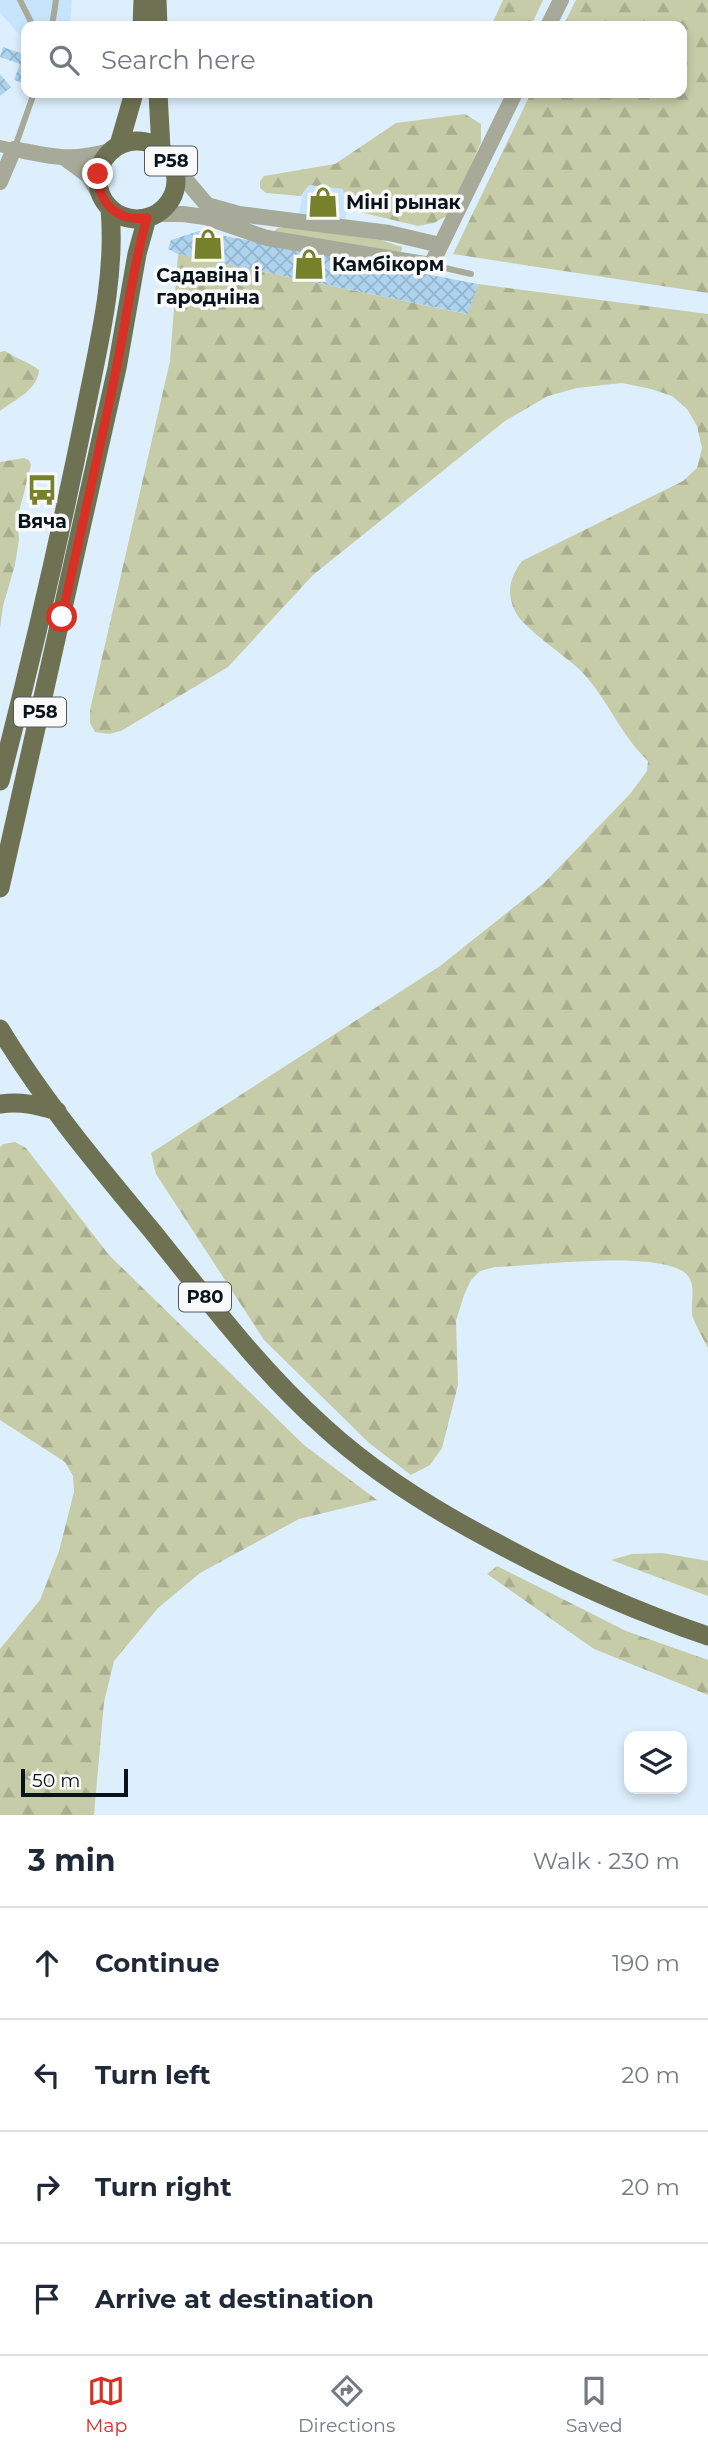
<!DOCTYPE html>
<html lang="en">
<head>
<meta charset="utf-8">
<style>
	:root { --surface:#fff; --page:#f6f6f7; --text:#1f2937; --muted:#747a83; --line:#e0e1e3; --accent:#d93025 }
	body { margin:0; font-family:Montserrat,sans-serif; background:var(--page); color:var(--text) }
	.controls { position:absolute; right:21px; bottom:21px; display:grid; overflow:hidden; border-radius:14px; box-shadow:0 4px 10px #0003 }
	.controls button { width:63px; height:63px; display:grid; place-items:center; padding:0; border:0; border-bottom:2px solid var(--line); background:var(--surface); color:var(--text); font:35px sans-serif }
	.scale { position:absolute; left:21px; bottom:18px; width:107px; box-sizing:border-box; padding-left:7px; border:4px solid #08131b; border-top:0; font-size:19px; line-height:24px; white-space:nowrap; color:#08131b; -webkit-text-stroke:5px #f9f9f9; paint-order:stroke }
	.stop { position:absolute; width:21px; height:21px; margin:-16px; border:5px solid #d93025; border-radius:50%; background:#fff }
	.stop.end { background:#d93025; border-color:#fff; box-shadow:0 2px 7px #0008 }
	.list { margin:0; padding:0; list-style:none }
	h2 { display:flex; justify-content:space-between; align-items:center; height:91px; margin:0; padding:0 28px; font-size:30px }
	h2 small { font-size:23px; font-weight:400; color:var(--muted) }
	.list li { display:grid; grid-template-columns:46px 1fr auto; gap:21px; align-items:center; box-sizing:border-box; height:112px; padding:0 28px; border-top:2px solid var(--line) }
	.list b { display:block; font-size:26px; white-space:nowrap }
	.list em { font-size:23px; font-style:normal; color:var(--muted) }
	.icon { flex:none; width:38px; height:38px; fill:none; stroke:currentColor; stroke-width:2; stroke-linecap:round; stroke-linejoin:round }
	.map { position:relative; flex:none; width:708px; height:1815px; overflow:hidden }
	.search { position:absolute; background:var(--surface); box-shadow:0 4px 10px #0003; left:21px; right:21px; top:21px; height:77px; display:flex; align-items:center; gap:18px; box-sizing:border-box; padding:0 24px; border-radius:14px; color:var(--muted); font-size:26px }
	.sheet { height:539px; background:var(--surface) }
	nav { display:flex; justify-content:space-around; align-items:center; box-sizing:border-box; height:98px; border-top:2px solid var(--line); background:var(--surface); font-size:19px; color:var(--muted) }
	nav a { display:grid; justify-items:center; gap:4px }
	nav .on { color:var(--accent) }
	.map>svg:first-child { display:block }
	.built { fill:#c6e4fb }
	.grass { fill:#c6cca7 }
	.forest { fill:url(#forest-firs) }
	.building { fill:url(#building-cross-hatch) }
	.lines { fill:none; stroke-linecap:round; stroke-linejoin:round }
	.service { stroke:#a7aa98; stroke-width:6 }
	.minor { stroke:#a7aa98; stroke-width:12 }
	.tertiary { stroke:#a7aa98; stroke-width:16 }
	.primary { stroke:#6e7253; stroke-width:19 }
	.route { stroke:#d93025; stroke-width:9 }
	.labels { text-anchor:middle; dominant-baseline:central; stroke-width:7; stroke-linejoin:round; paint-order:stroke }
	.shield { fill:#f9f9f9; stroke:#50585e; stroke-width:2 }
	.shield-label { font-size:18px; font-weight:bold; fill:#08131b }
	.poi-label { font-size:19px; font-weight:bold; fill:#08131b; stroke:#f9f9f9; text-anchor:start }
</style>
</head>
<body>
<div class="map">
<svg width="708" height="1815" viewBox="0 0 708 1815">
	<defs>
		<pattern id="forest-firs" width="22" height="20" patternUnits="userSpaceOnUse" patternTransform="scale(1.75)"><rect width="22" height="20" fill="#c6cca7"/><path d="M5 1l3.5 6h-7zM16 11l3.5 6h-7z" fill="#a9ae8f"/></pattern>
		<pattern id="building-cross-hatch" width="8" height="8" patternUnits="userSpaceOnUse" patternTransform="scale(1.75)"><rect width="8" height="8" fill="#aed3ef"/><path d="M0 0l8 8M0 8l8-8" fill="none" stroke="#94b4cc"/></pattern>
	</defs>
	<rect width="100%" height="100%" fill="#ddeffd"/>
	<path class="built" d="M 0,0 L 72,0 L 70,26 L 26,26 L 26,42 L 0,13 Z
		M 309,185 L 343,189 L 347,209 L 345,222 L 299,216 L 302,196 Z"/>
	<path class="grass" d="M 284,227 L 381,240 L 402,247 L 402,250 L 400,252 L 274,232 L 277,228 Z"/>
	<path class="forest" d="M 503,0 L 543,0 L 531,26 L 491,26 Z
		M 576,0 L 708,0 L 708,293 L 453,254 L 531,93 L 682,93 L 682,26 L 563,26 Z
		M 465,114 L 481,124 L 481,142 L 450,214 L 434,223 L 418,226 L 347,209 L 343,189 L 309,185 L 301,196 L 266,193 L 260,188 L 260,181 L 264,176 L 335,164 L 396,123 Z
		M 178,254 L 467,314 L 478,284 L 708,314 L 708,1348 C 703,1338 697,1328 693,1318 C 689,1305 697,1288 688,1276 C 667,1248 531,1266 495,1267 L 480,1271 L 471,1280 L 464,1295 L 456,1321 L 458,1385 L 442,1448 L 430,1465 L 411,1475 L 369,1443 L 264,1340 L 156,1174 L 151,1153 L 440,966 L 544,883 L 630,794 L 647,771 L 648,761 C 620,734 608,700 583,673 C 569,658 521,627 515,611 C 506,592 510,577 522,561 L 683,481 L 697,468 L 702,448 L 697,426 L 687,409 L 672,396 L 651,389 L 622,383 L 577,388 L 548,396 L 505,421 L 313,575 L 228,667 L 121,731 L 109,734 L 95,732 L 90,723 L 90,710 L 170,361 Z
		M 5,351 C 17,359 29,362 39,370 C 38,390 14,400 0,411 L 0,352 Z
		M 24,458 L 29,460 L 31,465 L 17,520 L 19,539 L 15,565 L 3,606 L 0,628 L 0,462 Z
		M 15,1142 L 26,1148 L 109,1255 L 304,1445 L 377,1500 L 299,1519 L 200,1573 L 158,1608 L 114,1661 L 104,1702 L 94,1815 L 0,1815 L 0,1649 L 40,1600 L 59,1551 L 74,1492 L 73,1476 L 65,1462 L 0,1420 L 0,1147 L 3,1144 Z
		M 662,1553 L 708,1561 L 708,1596 L 611,1560 L 632,1554 Z
		M 497,1566 L 626,1631 L 708,1660 L 708,1695 L 594,1649 L 487,1574 Z"/>
	<path class="building" d="M 3,47 L 26,55 L 26,75 L 23,83 L 14,80 L 20,64 L 0,57 Z
		M 0,74 L 11,87 L 0,96 Z
		M 199,231 L 478,284 L 468,314 L 178,254 L 168,249 L 171,240 Z"/>
	<g class="lines">
		<path class="service" d="M 20,0 L 33,26
			M 52,26 L 56,0
			M 15,147 L 34,93
			M 432,265 L 471,274"/>
		<path class="minor" d="M 0,146 L 14,149"/>
		<path class="tertiary" d="M 548,26 L 561,0
			M 66,159 L 89,176 L 102,199
			M 174,166 L 207,205 L 239,214 L 389,233 L 440,245
			M 0,182 L 14,149 C 55,157 69,162 110,151
			M 156,214 L 183,214 L 205,217 L 267,238 L 431,265 L 515,93"/>
		<path class="primary" d="M 157,0 L 158,26
			M 142,26 L 143,0
			M 158,93 L 161,149
			M98 180a39 39 0 1 1 78 0a39 39 0 1 1-78 0Z
			M 119,145 L 134,93
			M 0,781 C 32,658 61,533 86,408 C 99,343 116,275 110,209
			M 0,888 L 117,368 L 137,254 L 147,218
			M 0,1029 C 44,1102 99,1167 153,1232 C 207,1299 259,1369 324,1427 C 375,1474 434,1510 495,1542 C 563,1579 634,1611 708,1636
			M 0,1104 C 21,1101 37,1105 57,1111"/>
	</g>
	<g class="lines">
		<path class="route" d="M 62,617 C 80,533 100,450 117,365 C 127,316 133,266 147,218 C 117,222 98,203 98,174"/>
	</g>
	<defs>
		<symbol id="shop-bare" viewBox="-9 -9 18 18"><path d="M-5-2.5h2.3a2.7 3.5 0 0 1 5.4 0H5L5.5 6h-11ZM-1.5-2.5h3a1.5 2.3 0 0 0-3 0Z" fill="#77802b" stroke="#f9f9f9" stroke-width="2.5" paint-order="stroke"/></symbol>
		<symbol id="bus-bare" viewBox="-9 -9 18 18"><path d="M-5-6H5V4H4V6H2V4H-2V6H-4V4H-5ZM-3.5-4V0h7V-4ZM-3.5 1.2v1.5H-2V1.2ZM2 1.2v1.5H3.5V1.2Z" fill="#77802b" stroke="#f9f9f9" stroke-width="2.5" paint-order="stroke"/></symbol>
	</defs>
	<g fill-rule="evenodd">
		<use href="#shop-bare" x="301" y="180" width="44" height="44"/>
		<use href="#shop-bare" x="186" y="222" width="44" height="44"/>
		<use href="#shop-bare" x="287" y="242" width="44" height="44"/>
		<use href="#bus-bare" x="20" y="468" width="44" height="44"/>
	</g>
	<g class="labels">
		<g class="shield">
			<rect x="145" y="146.5" width="52" height="29" rx="5"/>
			<rect x="14" y="697.5" width="52" height="29" rx="5"/>
			<rect x="179" y="1282.5" width="52" height="29" rx="5"/>
		</g>
		<g class="shield-label">
			<text x="171" y="161">Р58</text>
			<text x="40" y="712">Р58</text>
			<text x="205" y="1297">Р80</text>
		</g>
		<g class="poi-label">
			<text x="346" y="202">Міні рынак</text>
			<text x="332" y="264">Камбікорм</text>
			<text x="208" y="275" text-anchor="middle">Садавіна і<tspan x="208" dy="22">гародніна</tspan></text>
			<text x="42" y="521" text-anchor="middle">Вяча</text>
		</g>
	</g>
</svg>
<div class="controls">
<button><svg class="icon" aria-label="layers" viewBox="0 0 24 24"><path d="M12 4l9 5-9 5-9-5zM3 14l9 5 9-5"/></svg></button>
</div>
<div class="scale">50 m</div>
<div class="stop" style="left:62px;top:617px"></div>
<div class="stop end" style="left:98px;top:174px"></div>
<div class="search"><svg class="icon" aria-label="search" viewBox="0 0 24 24"><circle cx="10" cy="10" r="6"/><path d="M15 15l6 6"/></svg>Search here</div>
</div>
<section class="sheet">
<h2>3 min<small>Walk · 230 m</small></h2>
<ul class="list">
<li><svg class="icon" aria-label="ahead" viewBox="0 0 24 24"><path d="M12 20V5M6 11l6-6 6 6"/></svg><div><b>Continue</b></div><em>190 m</em></li>
<li><svg class="icon" aria-label="left" viewBox="0 0 24 24"><path d="M17 20v-9H6M10 6l-5 5 5 5"/></svg><div><b>Turn left</b></div><em>20 m</em></li>
<li><svg class="icon" aria-label="right" viewBox="0 0 24 24"><path d="M7 20v-9h11M14 6l5 5-5 5"/></svg><div><b>Turn right</b></div><em>20 m</em></li>
<li><svg class="icon" aria-label="arrive" viewBox="0 0 24 24"><path d="M6 21V4h12l-3 4 3 4H6"/></svg><div><b>Arrive at destination</b></div></li>
</ul>
</section>
<nav>
<a class="on"><svg class="icon" aria-label="map" viewBox="0 0 24 24"><path d="M3 6l6-2 6 2 6-2v14l-6 2-6-2-6 2zM9 4v14M15 6v14"/></svg>Map</a>
<a><svg class="icon" aria-label="directions" viewBox="0 0 24 24"><path d="M12 3l9 9-9 9-9-9zM9 14v-3h6M13 9l2 2-2 2"/></svg>Directions</a>
<a><svg class="icon" aria-label="saved" viewBox="0 0 24 24"><path d="M7 4h10v16l-5-4-5 4z"/></svg>Saved</a>
</nav>
</body>
</html>
